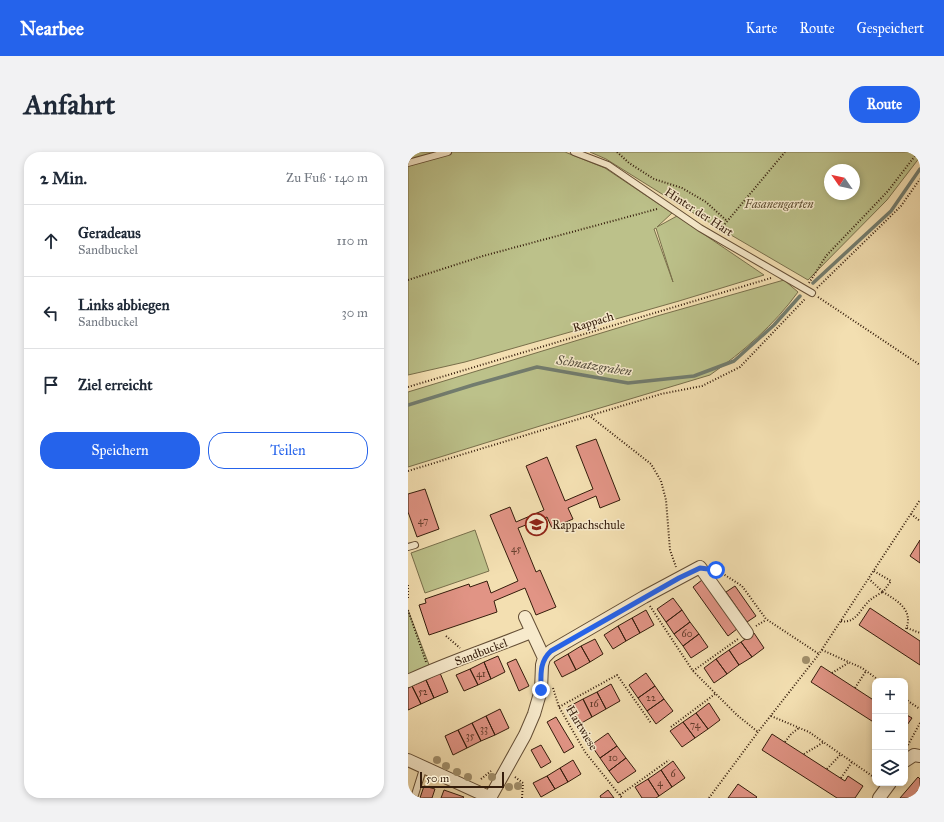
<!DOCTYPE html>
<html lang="de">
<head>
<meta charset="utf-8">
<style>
	:root { --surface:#fff; --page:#f2f2f3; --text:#1f2937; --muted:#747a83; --line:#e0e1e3; --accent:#2563eb }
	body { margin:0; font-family:"IM FELL Great Primer",serif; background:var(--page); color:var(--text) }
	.controls { position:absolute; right:12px; bottom:12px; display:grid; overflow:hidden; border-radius:8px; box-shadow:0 2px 6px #0003 }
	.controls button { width:36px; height:36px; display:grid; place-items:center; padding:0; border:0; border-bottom:1px solid var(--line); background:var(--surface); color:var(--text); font:20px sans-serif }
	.compass { position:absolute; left:416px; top:12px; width:36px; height:36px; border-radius:50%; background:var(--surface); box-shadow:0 2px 6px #0003; rotate:304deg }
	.scale { position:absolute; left:12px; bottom:10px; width:84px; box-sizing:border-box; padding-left:4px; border:2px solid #351d0c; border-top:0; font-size:11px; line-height:14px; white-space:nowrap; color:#351d0c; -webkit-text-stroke:3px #f7eacc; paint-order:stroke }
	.stop { position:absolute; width:12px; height:12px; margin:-9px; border:3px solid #2563eb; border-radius:50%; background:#fff }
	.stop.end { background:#2563eb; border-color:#fff; box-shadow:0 1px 4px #0008 }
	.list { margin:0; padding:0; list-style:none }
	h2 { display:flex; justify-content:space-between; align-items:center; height:52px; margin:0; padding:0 16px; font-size:17px }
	h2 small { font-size:13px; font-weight:400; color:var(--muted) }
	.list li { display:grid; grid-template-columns:26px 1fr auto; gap:12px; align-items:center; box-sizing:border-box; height:72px; padding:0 16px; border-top:1px solid var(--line) }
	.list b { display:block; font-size:15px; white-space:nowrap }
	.list p { margin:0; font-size:13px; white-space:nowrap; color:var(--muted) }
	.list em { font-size:13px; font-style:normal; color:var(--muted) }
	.actions { display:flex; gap:8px; padding:12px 16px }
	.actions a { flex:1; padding:9px 0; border:1px solid var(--accent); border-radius:16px; text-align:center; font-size:14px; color:var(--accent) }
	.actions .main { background:var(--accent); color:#fff }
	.icon { flex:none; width:22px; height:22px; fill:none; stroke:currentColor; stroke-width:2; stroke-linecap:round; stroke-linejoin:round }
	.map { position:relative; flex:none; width:512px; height:646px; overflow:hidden; border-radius:16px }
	header { display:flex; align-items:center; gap:24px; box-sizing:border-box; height:56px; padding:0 20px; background:var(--accent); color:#fff }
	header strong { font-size:19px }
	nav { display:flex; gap:22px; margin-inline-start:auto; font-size:14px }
	.intro { display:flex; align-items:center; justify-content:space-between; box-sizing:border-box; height:96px; padding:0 24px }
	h1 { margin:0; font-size:28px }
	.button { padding:10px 18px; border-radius:16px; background:var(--accent); color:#fff; font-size:14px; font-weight:700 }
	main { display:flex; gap:24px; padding:0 24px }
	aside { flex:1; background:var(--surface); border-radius:16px; box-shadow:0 2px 6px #0003 }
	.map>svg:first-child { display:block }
	.green { fill:#bcc18a; stroke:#786f4b; fill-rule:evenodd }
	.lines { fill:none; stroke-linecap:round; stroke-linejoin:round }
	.stream { stroke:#727c6e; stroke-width:3.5 }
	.building { fill:#e19485; stroke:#351d0c }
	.lane-casing { stroke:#644e35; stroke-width:8 }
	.street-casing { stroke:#644e35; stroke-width:14 }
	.path { stroke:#351d0c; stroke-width:2; stroke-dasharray:1 2; stroke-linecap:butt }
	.lane { stroke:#f7eacc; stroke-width:6 }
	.street { stroke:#f7eacc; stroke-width:12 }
	.tree { fill:#a18f6b }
	.route { stroke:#2563eb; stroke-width:5 }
	.labels { text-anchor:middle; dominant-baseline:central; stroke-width:3; stroke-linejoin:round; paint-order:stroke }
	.number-label { font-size:10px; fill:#603b2a }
	.park-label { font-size:12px; font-style:italic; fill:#5e4e32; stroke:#f7eacc }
	.street-label { font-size:12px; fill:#351d0c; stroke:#f7eacc }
	.poi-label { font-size:12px; fill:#351d0c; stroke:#f7eacc; text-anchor:start }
	.water-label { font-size:13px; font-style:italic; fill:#544d3d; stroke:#f7eacc }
</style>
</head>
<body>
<header>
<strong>Nearbee</strong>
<nav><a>Karte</a><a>Route</a><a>Gespeichert</a></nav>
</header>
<div class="intro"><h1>Anfahrt</h1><a class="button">Route</a></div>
<main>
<aside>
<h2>2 Min.<small>Zu Fuß · 140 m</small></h2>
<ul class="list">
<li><svg class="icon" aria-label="ahead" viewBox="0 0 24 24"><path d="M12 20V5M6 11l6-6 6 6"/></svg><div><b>Geradeaus</b><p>Sandbuckel</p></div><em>110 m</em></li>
<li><svg class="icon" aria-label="left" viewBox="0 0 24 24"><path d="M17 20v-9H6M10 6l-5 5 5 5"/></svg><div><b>Links abbiegen</b><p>Sandbuckel</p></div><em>30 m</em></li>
<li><svg class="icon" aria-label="arrive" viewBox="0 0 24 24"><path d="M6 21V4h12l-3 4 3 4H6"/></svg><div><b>Ziel erreicht</b></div></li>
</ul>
<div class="actions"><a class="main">Speichern</a><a>Teilen</a></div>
</aside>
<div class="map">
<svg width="512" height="646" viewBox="0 0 512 646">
	<rect width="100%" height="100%" fill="#f3dfb1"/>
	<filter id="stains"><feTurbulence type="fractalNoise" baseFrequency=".005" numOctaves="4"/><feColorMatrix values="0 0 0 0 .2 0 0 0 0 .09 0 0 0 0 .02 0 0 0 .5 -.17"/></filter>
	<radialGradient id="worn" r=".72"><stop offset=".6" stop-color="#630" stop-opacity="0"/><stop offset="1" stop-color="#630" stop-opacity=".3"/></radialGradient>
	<path class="green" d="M 0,0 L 157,0 L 197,16 L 264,61 L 249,75 L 269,64 L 356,123 L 271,149 L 57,210 L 0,223 ZM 248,76 L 265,130 L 246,77 Z
		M 182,0 L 512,0 L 512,5 L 479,48 L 400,128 L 270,52 L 198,7 ZM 422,18 L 446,18 L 446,42 L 422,42 Z
		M 376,128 L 390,140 C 366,173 335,200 302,223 L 132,274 L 0,315 L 0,240 L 249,164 Z
		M 67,378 L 81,419 L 17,441 L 3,401 Z
		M 0,458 L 23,518 L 0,529 Z"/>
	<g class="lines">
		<path class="stream" d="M 405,131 L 483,59 L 512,17
			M 0,253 L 65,233 L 129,215 L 220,231 L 286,224 L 326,209 L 366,173 L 392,144"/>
	</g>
	<path class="building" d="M 188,287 L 212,348 L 192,356 L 188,344 L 160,356 L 165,367 L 144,376 L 139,365 L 110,376 L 128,420 L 132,418 L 148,455 L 128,463 L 117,436 L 86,449 L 89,460 L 21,483 L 11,453 L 18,451 L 17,447 L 61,432 L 62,435 L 79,429 L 83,441 L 110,429 L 82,363 L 102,355 L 108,370 L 136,358 L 118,314 L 139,305 L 157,349 L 185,337 L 168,294 Z
		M 17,337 L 31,377 L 9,385 L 0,360 L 0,342 Z
		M 512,388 L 512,411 L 502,404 Z
		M 294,428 L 329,477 L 320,484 L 285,435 Z
		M 327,434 L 348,464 L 339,470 L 318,440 Z
		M 265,446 L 274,458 L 258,470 L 249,457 Z
		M 462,456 L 512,489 L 512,513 L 451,473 Z
		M 238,458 L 246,473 L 232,481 L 224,466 Z
		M 274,458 L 282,470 L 266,482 L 258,470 Z
		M 224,466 L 232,481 L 218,489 L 210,474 Z
		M 282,470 L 291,482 L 275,494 L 266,482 Z
		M 210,474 L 218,489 L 205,497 L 196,483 Z
		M 346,481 L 356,496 L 344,505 L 333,490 Z
		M 291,482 L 300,495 L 283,506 L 275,494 Z
		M 187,487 L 195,502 L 182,510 L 173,494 Z
		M 333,490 L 344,505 L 331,513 L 321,498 Z
		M 173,494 L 182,510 L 168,518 L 160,502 Z
		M 321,498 L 331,513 L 319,522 L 308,507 Z
		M 160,502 L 168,518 L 154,525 L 146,510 Z
		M 90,504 L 97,520 L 83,527 L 76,510 Z
		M 108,507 L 121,534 L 111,539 L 99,511 Z
		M 308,507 L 319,522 L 306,531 L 296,516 Z
		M 76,510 L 83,527 L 70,533 L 62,517 Z
		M 413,514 L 467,549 L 467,571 L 403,530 Z
		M 62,517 L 70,533 L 56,539 L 48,523 Z
		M 32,521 L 40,540 L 26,546 L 18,528 Z
		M 238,521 L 247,534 L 230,546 L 221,533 Z
		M 18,528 L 26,546 L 13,552 L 4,534 Z
		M 203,532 L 212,549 L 198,557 L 189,540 Z
		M 4,534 L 13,552 L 0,558 L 0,536 Z
		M 247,534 L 256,547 L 239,559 L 230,546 Z
		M 189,540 L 198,557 L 184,565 L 175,547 Z
		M 175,547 L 184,565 L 170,573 L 160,555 Z
		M 256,547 L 265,559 L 248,572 L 239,559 Z
		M 301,551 L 312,568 L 300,577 L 288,561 Z
		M 92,557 L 101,576 L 87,583 L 78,564 Z
		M 288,561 L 300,577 L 287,586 L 275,570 Z
		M 497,562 L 504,566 L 497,576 Z
		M 78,564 L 87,583 L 73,589 L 64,571 Z
		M 148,565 L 166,595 L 156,601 L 139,570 Z
		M 275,570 L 287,586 L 274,595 L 262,579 Z
		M 64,571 L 73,589 L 59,596 L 50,578 Z
		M 50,578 L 59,596 L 45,603 L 37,584 Z
		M 200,581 L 209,594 L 192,606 L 183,593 Z
		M 364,582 L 437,629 L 440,624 L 455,634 L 447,646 L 429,646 L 354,598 Z
		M 133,593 L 143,610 L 133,616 L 123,598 Z
		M 209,594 L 218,606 L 201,619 L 192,606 Z
		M 218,606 L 228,619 L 210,631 L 201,619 Z
		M 165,608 L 173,622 L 160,630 L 152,616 Z
		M 265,609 L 277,626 L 264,635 L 253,618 Z
		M 152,616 L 160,630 L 147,637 L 139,624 Z
		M 253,618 L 264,635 L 251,644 L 240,627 Z
		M 139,624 L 147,637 L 133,645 L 125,631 Z
		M 510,625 L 512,627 L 512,636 L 504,646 L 492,646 Z
		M 240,627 L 251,644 L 248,646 L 234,646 L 227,635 Z
		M 330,632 L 349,645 L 348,646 L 320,646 Z
		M 16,634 L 27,637 L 24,646 L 12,646 Z
		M 36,638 L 56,645 L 55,646 L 33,646 Z
		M 200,638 L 206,646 L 193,646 L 192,644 Z"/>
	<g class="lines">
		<defs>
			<path id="lane" d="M 166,0 L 200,13 L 292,76 L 404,141
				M 0,11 L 40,0
				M 0,395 L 7,393
				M 6,646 L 16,614"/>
			<path id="street" d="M 117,465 L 136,506
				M 0,529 C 40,510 82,497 123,480
				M 0,608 L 83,646
				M 497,609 L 506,603 L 512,604
				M 82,646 L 117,583 L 126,562 L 133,538 L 134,513 L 136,506 L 143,499 L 236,445 L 292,415 L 339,481
				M 471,646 L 482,631"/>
		</defs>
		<use href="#lane" class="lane-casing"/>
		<use href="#street" class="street-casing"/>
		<path class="path" d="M 209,0 L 221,11 L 246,27 L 274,36 L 298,50 L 319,69
			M 311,79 L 377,0
			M 0,128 L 75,104 L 249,57
			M 401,131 L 418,104 L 480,39 L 510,0
			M 409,136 L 493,54 L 512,27
			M 410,145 L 512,213
			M 0,235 L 363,126
			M 183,265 L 243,312 L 253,329 L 258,348 L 262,398 L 268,415
			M 0,319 L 253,242 L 294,234 L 332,215 L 397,147
			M 503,362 L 512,369
			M 309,418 L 334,434 L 358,467 L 411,502
			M 466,419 L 483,429 L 475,440 C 490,449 507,459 497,479
			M 0,433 L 0,446
			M 242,454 L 285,519 L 329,563 L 350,580
			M 0,458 L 18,510
			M 433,469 C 448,472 452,457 462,448 C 466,445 471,442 475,440 L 461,427
			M 348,474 L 358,468
			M 499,476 L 512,481
			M 38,484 L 52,496
			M 414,498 L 454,516 L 472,529
			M 285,519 L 330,487
			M 424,521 L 440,511
			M 145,536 L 151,555 L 177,600 L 214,646
			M 447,536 L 458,519
			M 497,547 L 512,557
			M 151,555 L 209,523 L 243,571
			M 363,564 L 401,580 L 467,626
			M 263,575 L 307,542
			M 377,590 L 383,582 L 391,576
			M 500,593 L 512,571
			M 396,602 L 416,590
			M 419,617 L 433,602
			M 107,625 L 115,631 L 114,646
			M 433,626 L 444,610
			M 73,627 L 83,619
			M 212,643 L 261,608
			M 301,646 L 350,580 L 411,502 L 512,348"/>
		<use href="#lane" class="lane"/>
		<use href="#street" class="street"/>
	</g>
	<g class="tree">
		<circle cx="398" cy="508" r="4"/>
		<circle cx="29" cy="608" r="4"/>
		<circle cx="38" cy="614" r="4"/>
		<circle cx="49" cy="620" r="4"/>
		<circle cx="60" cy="625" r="4"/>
		<circle cx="84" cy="625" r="4"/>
		<circle cx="110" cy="634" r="4"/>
		<circle cx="101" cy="635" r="4"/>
	</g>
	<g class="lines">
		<path class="route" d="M 133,538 C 133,523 131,510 143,499 L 271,426 L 292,416 L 308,418"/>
	</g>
	<defs>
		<symbol id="school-ring" viewBox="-11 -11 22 22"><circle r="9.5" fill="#f7eacc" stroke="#8f2418" stroke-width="1.5"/><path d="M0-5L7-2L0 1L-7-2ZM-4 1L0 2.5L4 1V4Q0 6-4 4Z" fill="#8f2418"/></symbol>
	</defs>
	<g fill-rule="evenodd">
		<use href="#school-ring" x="116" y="360" width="25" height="25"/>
	</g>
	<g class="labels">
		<g class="number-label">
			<text x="15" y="369">47</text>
			<text x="108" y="397">45</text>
			<text x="279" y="482">60</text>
			<text x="73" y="522">41</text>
			<text x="15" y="540">52</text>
			<text x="243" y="546">22</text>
			<text x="186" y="552">16</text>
			<text x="287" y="573">74</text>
			<text x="76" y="577">33</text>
			<text x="62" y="584">35</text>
			<text x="205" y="606">10</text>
			<text x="265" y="622">6</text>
			<text x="252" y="631">4</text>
		</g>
		<g class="park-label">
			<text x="371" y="52">Fasanengarten</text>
		</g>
		<g class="street-label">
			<text transform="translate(291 60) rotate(33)">Hinter der Hart</text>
			<text transform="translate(185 170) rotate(-17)">Rappach</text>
			<text transform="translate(73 500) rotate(-21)">Sandbuckel</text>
			<text transform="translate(174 576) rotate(59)">Hartwiese</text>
		</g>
		<g class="poi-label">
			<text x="144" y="373">Rappachschule</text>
		</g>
		<g class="water-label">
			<text transform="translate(186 214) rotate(9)">Schnatzgraben</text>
		</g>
	</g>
	<rect width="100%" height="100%" filter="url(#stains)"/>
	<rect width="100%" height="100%" fill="url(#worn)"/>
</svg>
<div class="controls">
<button>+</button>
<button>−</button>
<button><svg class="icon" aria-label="layers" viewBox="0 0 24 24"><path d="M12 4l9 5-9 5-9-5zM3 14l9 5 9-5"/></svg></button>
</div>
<svg class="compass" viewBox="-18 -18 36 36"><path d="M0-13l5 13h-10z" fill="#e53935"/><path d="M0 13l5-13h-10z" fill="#747a83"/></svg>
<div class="scale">50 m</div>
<div class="stop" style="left:308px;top:418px"></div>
<div class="stop end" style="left:133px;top:538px"></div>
</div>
</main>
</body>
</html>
